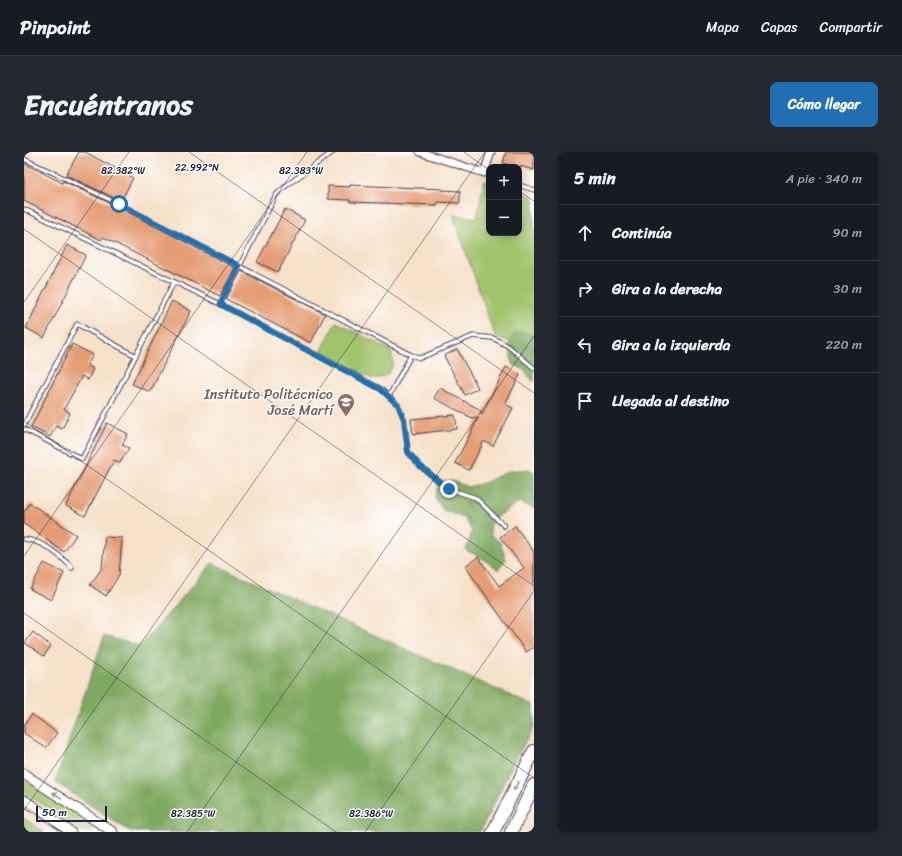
<!DOCTYPE html>
<html lang="es">
<head>
<meta charset="utf-8">
<style>
	:root { --surface:#171b24; --page:#242831; --text:#f1f3f6; --muted:#9ea1a6; --line:#363941; --accent:#1f6fb2 }
	body { margin:0; font-family:Sriracha,sans-serif; background:var(--page); color:var(--text) }
	.controls { position:absolute; right:12px; top:12px; display:grid; overflow:hidden; border-radius:8px; box-shadow:0 2px 10px #0003 }
	.controls button { width:36px; height:36px; display:grid; place-items:center; padding:0; border:0; border-bottom:1px solid var(--line); background:var(--surface); color:var(--text); font:20px sans-serif }
	.scale { position:absolute; left:12px; bottom:10px; width:71px; box-sizing:border-box; padding-left:4px; border:2px solid #22223b; border-top:0; font-size:11px; line-height:14px; white-space:nowrap; color:#22223b; -webkit-text-stroke:3px #fff; paint-order:stroke }
	.stop { position:absolute; width:12px; height:12px; margin:-9px; border:3px solid #1f6fb2; border-radius:50%; background:#fff }
	.stop.end { background:#1f6fb2; border-color:#fff; box-shadow:0 1px 4px #0008 }
	.list { margin:0; padding:0; list-style:none }
	h2 { display:flex; justify-content:space-between; align-items:center; height:52px; margin:0; padding:0 16px; font-size:17px }
	h2 small { font-size:13px; font-weight:400; color:var(--muted) }
	.list li { display:grid; grid-template-columns:26px 1fr auto; gap:12px; align-items:center; box-sizing:border-box; height:56px; padding:0 16px; border-top:1px solid var(--line) }
	.list b { display:block; font-size:15px; white-space:nowrap }
	.list em { font-size:13px; font-style:normal; color:var(--muted) }
	.icon { flex:none; width:22px; height:22px; fill:none; stroke:currentColor; stroke-width:2; stroke-linecap:round; stroke-linejoin:round }
	.map { position:relative; flex:none; width:510px; height:680px; overflow:hidden; border-radius:8px }
	header { display:flex; align-items:center; gap:24px; box-sizing:border-box; height:56px; padding:0 20px; background:var(--surface); border-bottom:1px solid var(--line) }
	header strong { font-size:19px }
	nav { display:flex; gap:22px; margin-inline-start:auto; font-size:14px }
	.intro { display:flex; align-items:center; justify-content:space-between; box-sizing:border-box; height:96px; padding:0 24px }
	h1 { margin:0; font-size:28px }
	.button { padding:10px 18px; border-radius:8px; background:var(--accent); color:#fff; font-size:14px; font-weight:700 }
	main { display:flex; gap:24px; padding:0 24px }
	aside { flex:1; background:var(--surface); border-radius:8px; box-shadow:0 2px 10px #0003 }
	.map>svg:first-child { display:block }
	.green { fill:#a1c36c; stroke:#627254 }
	.forest { fill:#80a960; stroke:#51664e }
	.building { fill:#e59d75 }
	.lines { fill:none; stroke-linecap:round; stroke-linejoin:round }
	.service-casing { stroke:#423f50; stroke-width:5.5 }
	.minor-casing { stroke:#423f50; stroke-width:9 }
	.tertiary-casing { stroke:#423f50; stroke-width:11 }
	.primary-casing { stroke:#423f50; stroke-width:14 }
	.service { stroke:#fff; stroke-width:3.5 }
	.minor { stroke:#fff; stroke-width:7 }
	.tertiary { stroke:#fff; stroke-width:9 }
	.primary { stroke:#fff; stroke-width:12 }
	.oneway { fill:#9c9ca7 }
	.route { stroke:#1f6fb2; stroke-width:5 }
	.ticks { fill:none; stroke:#22223b; stroke-width:1; stroke-opacity:0.45 }
	.labels { text-anchor:middle; dominant-baseline:central; stroke-width:3; stroke-linejoin:round; paint-order:stroke }
	.education-label { font-size:14px; fill:#785e54; stroke:#fff; text-anchor:end }
	.ticks-label { font-size:10px; text-anchor:middle; fill:#22223b; stroke:#fff; stroke-width:3; stroke-linejoin:round; paint-order:stroke }
</style>
</head>
<body>
<header>
<strong>Pinpoint</strong>
<nav><a>Mapa</a><a>Capas</a><a>Compartir</a></nav>
</header>
<div class="intro"><h1>Encuéntranos</h1><a class="button">Cómo llegar</a></div>
<main>
<div class="map">
<svg width="510" height="680" viewBox="0 0 510 680">
	<rect width="100%" height="100%" fill="#fff"/>
	<filter id="ink" filterUnits="userSpaceOnUse"><feTurbulence type="fractalNoise" baseFrequency=".025" numOctaves="2"/><feDisplacementMap in="SourceGraphic" scale="8" xChannelSelector="R" yChannelSelector="G"/><feConvolveMatrix kernelMatrix="1 2 1 2 8 2 1 2 1" color-interpolation-filters="sRGB"/></filter>
	<filter id="wash" filterUnits="userSpaceOnUse"><feTurbulence type="fractalNoise" baseFrequency=".012" numOctaves="4" result="noise"/><feDisplacementMap in="SourceGraphic" scale="16" xChannelSelector="R" yChannelSelector="G"/><feGaussianBlur stdDeviation="0.9" result="paint"/><feColorMatrix in="noise" values="0 0 0 0 0 0 0 0 0 0 0 0 0 0 0 0 0 1.4 0 .05"/><feComposite in="paint" operator="in"/></filter>
	<g filter="url(#wash)">
		<rect width="100%" height="100%" fill="#f6e1c9"/>
		<path class="green" d="M 460,29 L 465,30 L 465,81 L 495,81 L 495,40 L 510,45 L 510,184 C 497,180 494,179 485,189 L 471,184 L 429,63 L 453,66 Z
			M 312,170 L 366,198 C 374,214 364,228 347,226 L 297,200 Z
			M 0,628 L 68,672 L 69,676 L 67,680 L 60,680 L 0,640 Z
			M 0,666 L 20,680 L 0,680 Z"/>
		<path class="forest" d="M 498,180 L 510,184 L 510,230 L 499,217 L 488,212 L 485,189 L 491,182 Z
			M 505,317 L 510,320 L 510,357 L 495,350 L 476,363 L 466,373 L 467,384 L 476,390 L 482,407 L 474,418 L 460,407 L 442,398 L 448,379 L 440,366 L 419,358 L 411,345 L 415,329 L 429,329 L 444,335 L 460,331 L 485,319 Z
			M 188,411 L 510,554 L 510,575 L 489,612 L 456,680 L 107,680 L 31,630 L 80,484 L 116,494 Z"/>
		<g id="blocks">
			<path class="building" d="M 55,0 L 61,0 L 109,26 L 97,49 L 42,23 Z
				M 482,0 L 510,0 L 510,18 L 496,14 L 495,16 L 495,15 L 490,15 L 479,11 Z
				M 0,11 L 38,31 L 39,29 L 94,55 L 211,116 L 196,144 L 79,85 L 77,88 L 0,49 Z
				M 326,33 L 418,37 L 418,38 L 436,39 L 436,51 L 413,50 L 413,53 L 326,50 L 326,48 L 304,47 L 304,34 L 326,35 Z
				M 261,57 L 281,68 L 254,120 L 233,110 Z
				M 43,93 L 62,103 L 20,186 L 2,176 Z
				M 217,119 L 301,162 L 287,191 L 202,147 Z
				M 148,149 L 167,159 L 126,240 L 108,232 Z
				M 48,192 L 69,203 L 63,213 L 69,217 L 64,228 L 58,224 L 40,257 L 46,261 L 38,277 L 32,274 L 26,285 L 7,275 Z
				M 433,197 L 454,236 L 441,243 L 420,204 Z
				M 482,215 L 496,223 L 481,252 L 489,256 L 469,294 L 460,289 L 445,318 L 431,311 L 455,265 L 448,266 L 410,246 L 416,236 L 455,257 L 458,262 Z
				M 431,263 L 433,277 L 389,282 L 387,267 Z
				M 83,271 L 104,282 L 98,293 L 105,296 L 96,311 L 90,308 L 61,364 L 42,354 Z
				M 6,351 L 52,383 L 40,400 L 0,372 L 0,360 Z
				M 491,374 L 510,400 L 510,495 L 502,500 L 441,414 L 454,405 L 475,434 L 500,416 L 476,385 Z
				M 81,385 L 98,386 L 95,423 L 82,444 L 66,433 L 78,416 Z
				M 20,411 L 40,421 L 27,448 L 6,437 Z
				M 9,480 L 27,494 L 20,504 L 1,491 Z
				M 8,562 L 33,581 L 22,596 L 0,581 L 0,573 Z"/>
		</g>
	</g>
	<g filter="url(#ink)">
		<use href="#blocks" fill-opacity="0" stroke="#423f50" stroke-width="1"/>
		<g class="lines">
			<defs>
				<path id="service" d="M 0,7 L 95,52 L 387,203 L 396,206 L 449,184 L 469,186 L 484,194 L 510,216
					M 495,33 L 510,38
					M 0,57 L 196,152 L 252,43 L 263,33 L 309,0
					M 196,152 L 357,237 L 374,253 L 380,267 L 384,300 L 396,314 L 425,337 L 452,346 L 480,374
					M 365,244 L 387,203
					M 0,273 L 53,172 L 112,204
					M 0,277 L 58,307 L 150,130
					M 0,387 C 19,389 35,402 48,416"/>
				<path id="minor" d="M 396,0 L 460,21 L 467,0"/>
				<path id="tertiary" d="M 0,622 L 89,680
					M 0,648 L 47,680"/>
				<path id="primary" d="M 469,680 L 510,599
					M 487,680 L 510,633"/>
			</defs>
			<use href="#service" class="service-casing"/>
			<use href="#minor" class="minor-casing"/>
			<use href="#tertiary" class="tertiary-casing"/>
			<use href="#primary" class="primary-casing"/>
			<use href="#service" class="service"/>
			<use href="#minor" class="minor"/>
			<use href="#tertiary" class="tertiary"/>
			<use href="#primary" class="primary"/>
		</g>
		<defs><path id="oneway-solid" d="M-6-.8H1V-3.2L6.5 0L1 3.2V.8H-6Z"/></defs>
		<g class="oneway">
			<use href="#oneway-solid" transform="translate(492 634) rotate(117)"/>
			<use href="#oneway-solid" transform="translate(33 643) rotate(-147)"/>
		</g>
	</g>
	<g class="lines" filter="url(#ink)">
		<path class="route" d="M 95,52 L 215,114 L 196,152 L 356,237 L 374,253 L 380,267 L 384,300 L 396,314 L 425,337"/>
	</g>
	<path class="ticks" d="M 165,0 L 510,241M 440,0 L 465,18M 495,39 L 510,49M 0,77 L 510,434M 0,150 L 105,0M 0,269 L 510,626M 0,404 L 283,0M 0,461 L 312,680M 0,654 L 38,680M 0,658 L 461,0M 163,680 L 510,184M 341,680 L 510,439"/>
	<defs>
		<symbol id="school-pin" viewBox="-11 -11 22 30"><path d="M0 17L-7.5 6A9.5 9.5 0 1 1 7.5 6Z" fill="#8d6e63" stroke="#fff"/><path d="M0-5L7-2L0 1L-7-2ZM-4 1L0 2.5L4 1V4Q0 6-4 4Z" fill="#fff"/></symbol>
	</defs>
	<g fill-rule="evenodd">
		<use href="#school-pin" x="312" y="240" width="20" height="27"/>
	</g>
	<g class="labels">
		<g class="education-label">
			<text x="309" y="242">Instituto Politécnico<tspan x="309" dy="16">José Martí</tspan></text>
		</g>
	</g>
	<g class="ticks-label">
		<text x="173" y="19">22.992°N</text>
		<text x="99" y="22">82.382°W</text>
		<text x="277" y="22">82.383°W</text>
		<text x="169" y="665">82.385°W</text>
		<text x="347" y="665">82.386°W</text>
	</g>
</svg>
<div class="controls">
<button>+</button>
<button>−</button>
</div>
<div class="scale">50 m</div>
<div class="stop" style="left:95px;top:52px"></div>
<div class="stop end" style="left:425px;top:337px"></div>
</div>
<aside>
<h2>5 min<small>A pie · 340 m</small></h2>
<ul class="list">
<li><svg class="icon" aria-label="ahead" viewBox="0 0 24 24"><path d="M12 20V5M6 11l6-6 6 6"/></svg><div><b>Continúa</b></div><em>90 m</em></li>
<li><svg class="icon" aria-label="right" viewBox="0 0 24 24"><path d="M7 20v-9h11M14 6l5 5-5 5"/></svg><div><b>Gira a la derecha</b></div><em>30 m</em></li>
<li><svg class="icon" aria-label="left" viewBox="0 0 24 24"><path d="M17 20v-9H6M10 6l-5 5 5 5"/></svg><div><b>Gira a la izquierda</b></div><em>220 m</em></li>
<li><svg class="icon" aria-label="arrive" viewBox="0 0 24 24"><path d="M6 21V4h12l-3 4 3 4H6"/></svg><div><b>Llegada al destino</b></div></li>
</ul>
</aside>
</main>
</body>
</html>
